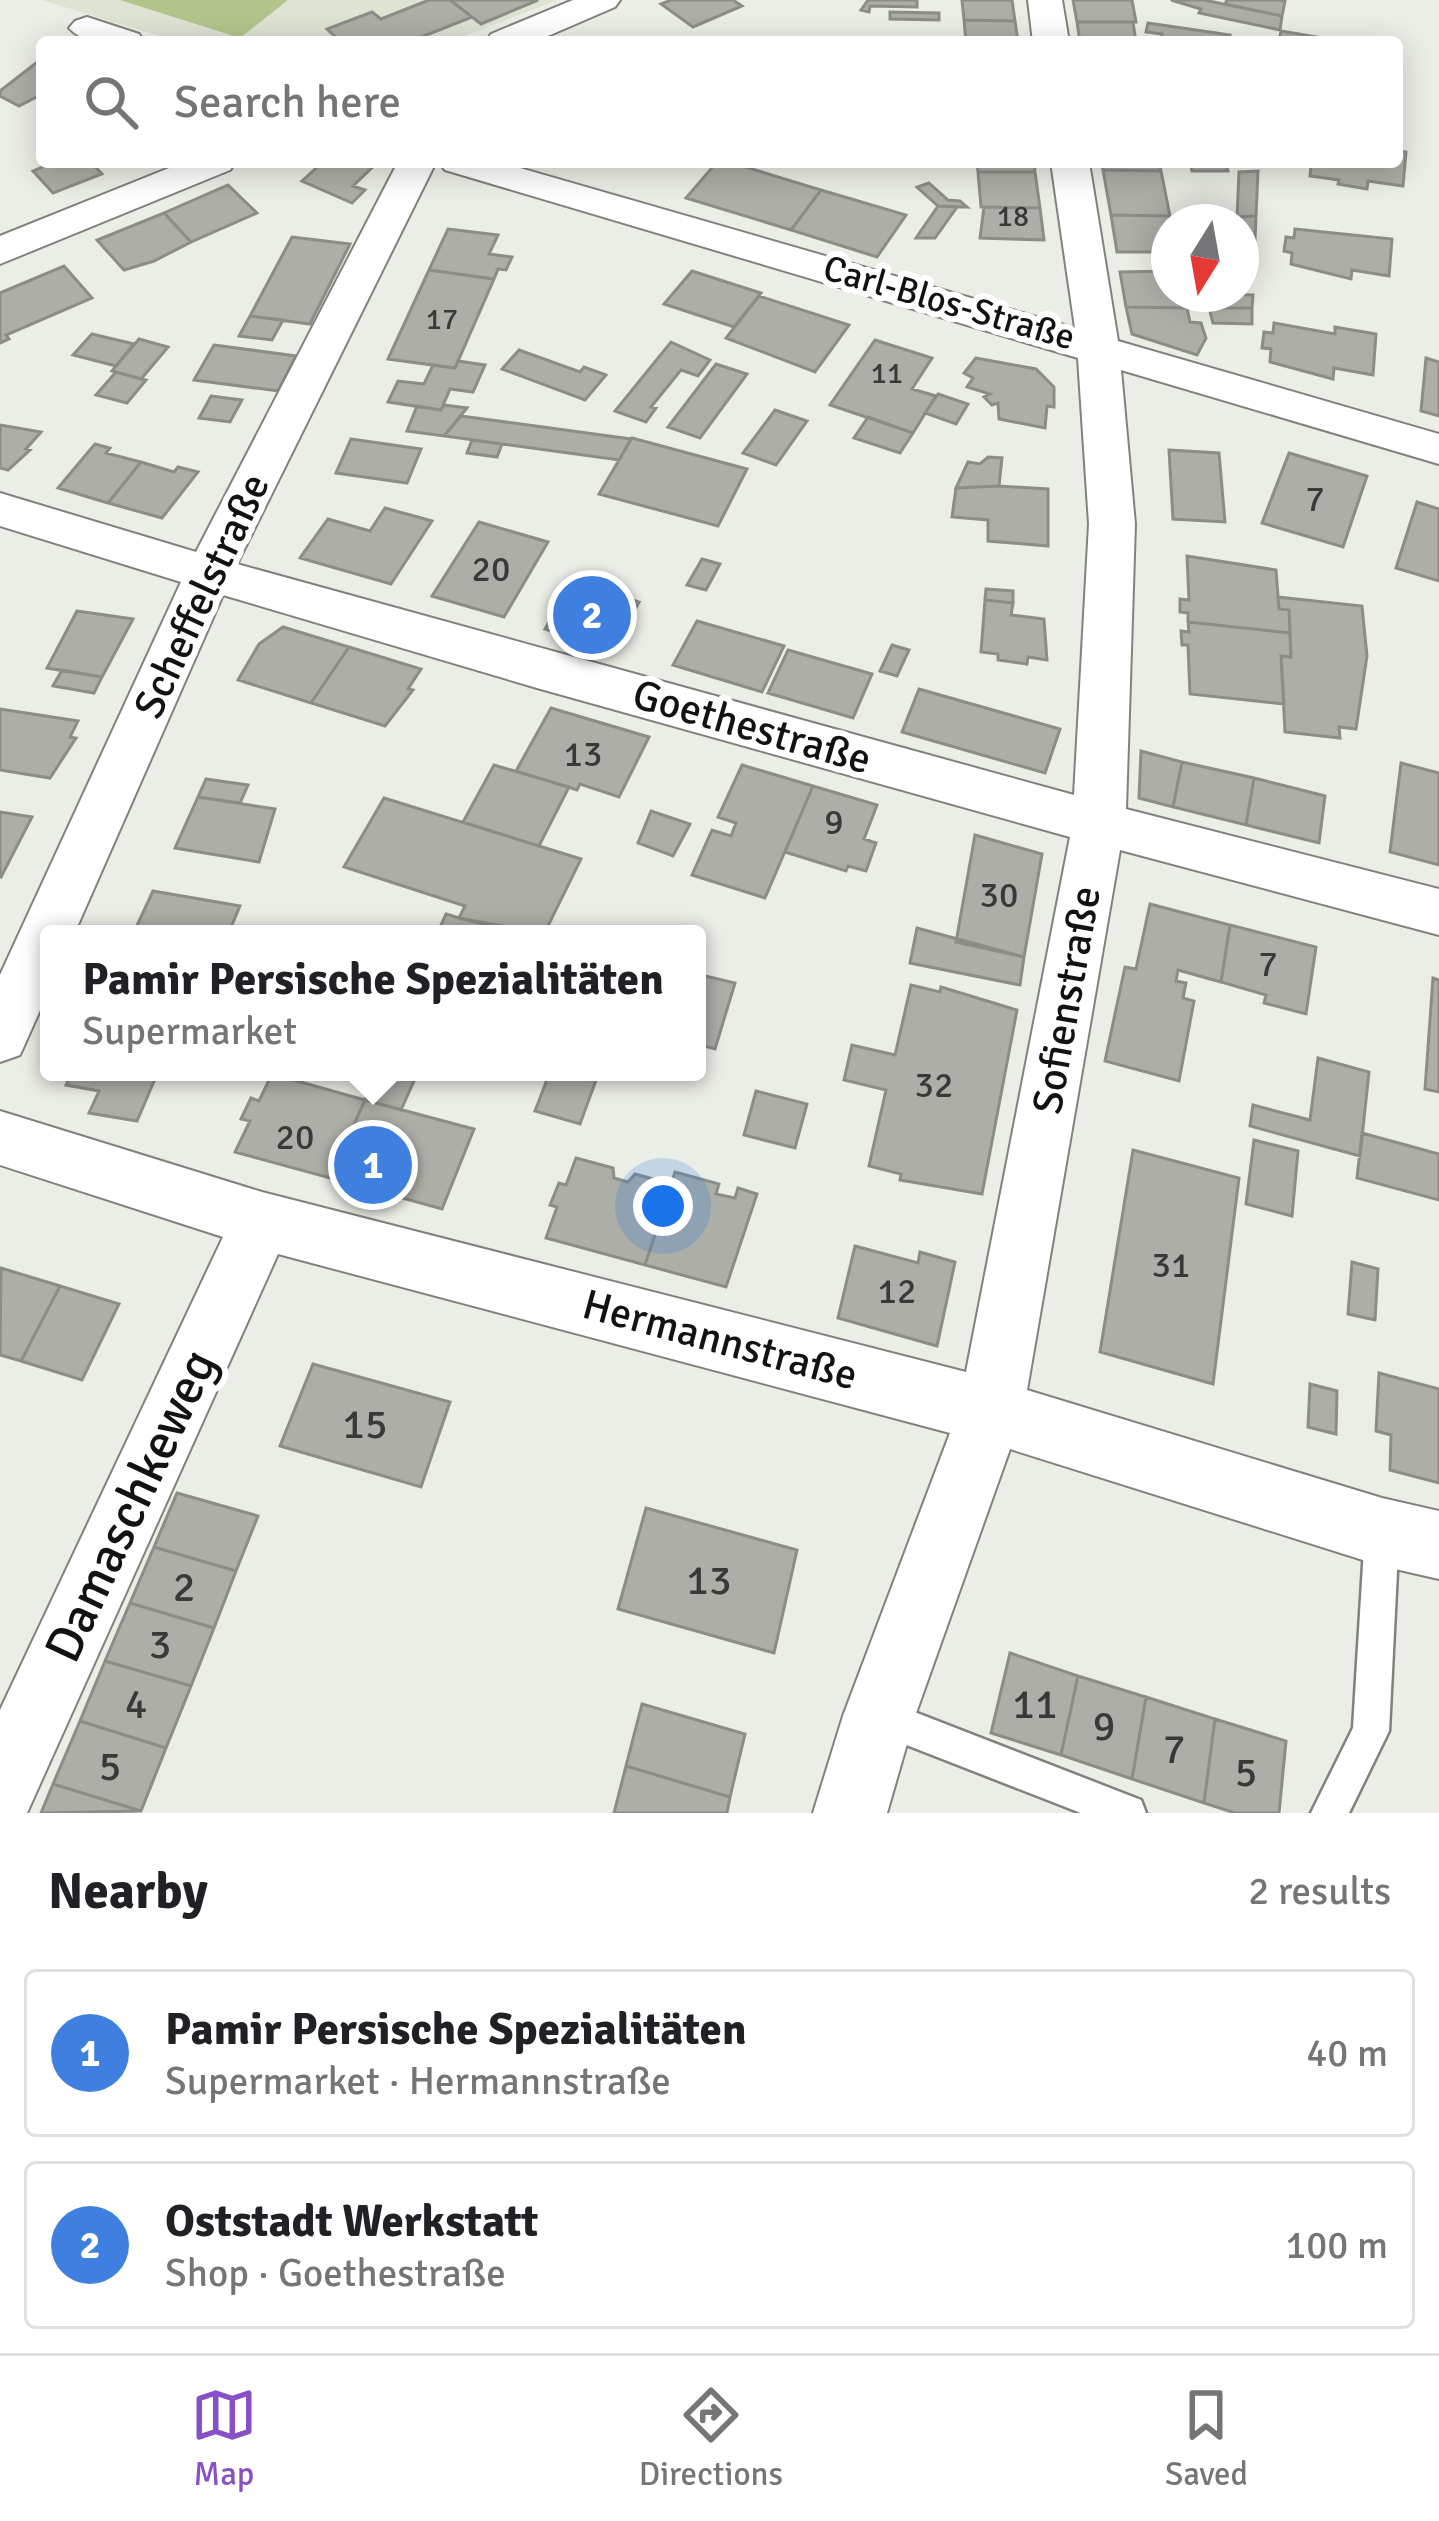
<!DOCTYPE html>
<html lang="en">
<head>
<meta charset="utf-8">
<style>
	:root { --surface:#fff; --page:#f2f2f2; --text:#202124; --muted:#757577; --line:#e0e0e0; --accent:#8750c7 }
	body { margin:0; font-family:Signika,sans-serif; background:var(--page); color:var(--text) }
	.compass { position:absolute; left:1151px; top:204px; width:108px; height:108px; border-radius:50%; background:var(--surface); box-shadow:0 6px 30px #0003; rotate:191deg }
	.you { position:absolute; left:663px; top:1206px; width:42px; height:42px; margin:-30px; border:9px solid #fff; border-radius:50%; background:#1a73e8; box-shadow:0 0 0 18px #1a73e833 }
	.badge { display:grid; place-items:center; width:78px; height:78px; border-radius:50%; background:var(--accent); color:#fff; font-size:39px; font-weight:700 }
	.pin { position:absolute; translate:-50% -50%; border:6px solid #fff; box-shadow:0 3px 12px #0006 }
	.popup { position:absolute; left:40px; top:925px; width:666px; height:156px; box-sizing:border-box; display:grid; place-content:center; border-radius:12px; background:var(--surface); filter:drop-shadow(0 3px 9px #0005); font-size:39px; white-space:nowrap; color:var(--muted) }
	.popup b { font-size:45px; color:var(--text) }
	.popup::after { content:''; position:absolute; left:50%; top:100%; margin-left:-24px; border:24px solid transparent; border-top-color:var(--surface) }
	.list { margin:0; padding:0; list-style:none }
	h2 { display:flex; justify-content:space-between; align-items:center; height:156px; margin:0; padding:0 48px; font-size:51px }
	h2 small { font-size:39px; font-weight:400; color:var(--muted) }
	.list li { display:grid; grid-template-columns:78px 1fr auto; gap:36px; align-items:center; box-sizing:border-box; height:168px; margin:0 24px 24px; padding:0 24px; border:3px solid var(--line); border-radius:12px }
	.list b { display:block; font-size:45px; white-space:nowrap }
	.list p { margin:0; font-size:39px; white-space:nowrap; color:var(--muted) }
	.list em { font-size:39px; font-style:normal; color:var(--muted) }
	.icon { flex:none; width:66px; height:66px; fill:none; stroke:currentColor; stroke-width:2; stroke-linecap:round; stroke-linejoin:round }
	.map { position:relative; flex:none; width:1439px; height:1813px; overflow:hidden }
	.search { position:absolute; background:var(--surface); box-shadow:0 6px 30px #0003; left:36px; right:36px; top:36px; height:132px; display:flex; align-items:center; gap:30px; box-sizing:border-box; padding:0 42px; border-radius:12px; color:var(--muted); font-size:45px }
	.sheet { height:540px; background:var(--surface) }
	nav { display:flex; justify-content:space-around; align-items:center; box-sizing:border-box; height:168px; border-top:3px solid var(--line); background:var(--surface); font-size:33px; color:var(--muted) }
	nav a { display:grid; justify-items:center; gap:6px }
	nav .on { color:var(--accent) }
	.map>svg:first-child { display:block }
	.built { fill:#dee3d4 }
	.green { fill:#b3c48b }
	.building { fill:#acaea7; stroke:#8b8e87; stroke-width:3 }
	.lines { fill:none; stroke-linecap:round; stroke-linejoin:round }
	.lane-casing { stroke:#80837c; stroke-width:5 }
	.street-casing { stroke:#80837c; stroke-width:4 }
	.lane { fill:#fff; fill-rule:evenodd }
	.street { fill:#fff; fill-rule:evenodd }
	.labels { text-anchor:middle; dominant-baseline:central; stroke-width:12; stroke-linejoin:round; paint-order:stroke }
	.far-number-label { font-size:30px; fill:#383a36 }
	.far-street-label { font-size:36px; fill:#121311; stroke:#fff }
	.number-label { font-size:36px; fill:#383a36 }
	.street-label { font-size:42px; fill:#121311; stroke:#fff }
	.near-number-label { font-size:42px; fill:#383a36 }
	.near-street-label { font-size:51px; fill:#121311; stroke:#fff }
</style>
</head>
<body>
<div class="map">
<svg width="1439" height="1813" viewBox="0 0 1439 1813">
	<rect width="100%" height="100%" fill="#ebeee6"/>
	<path class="built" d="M 42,0 L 557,0 L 450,42 L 179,42 Z"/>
	<path class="green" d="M 120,0 L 288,0 L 240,38 Z"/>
	<path class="building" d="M 429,0 L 450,0 L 472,17 L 409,42 L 341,42 L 327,29 L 372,12 L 381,19 Z
		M 450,0 L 538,0 L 481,24 Z
		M 671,0 L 733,0 L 742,6 L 693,27 L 661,4 Z
		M 868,0 L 917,0 L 917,7 L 870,6 L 869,12 L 861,10 Z
		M 962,0 L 1012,0 L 1015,21 L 964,20 Z
		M 1073,0 L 1132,0 L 1136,22 L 1077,22 Z
		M 1171,0 L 1204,0 L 1282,16 L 1280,30 L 1199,13 L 1201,9 Z
		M 1227,0 L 1278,0 L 1285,1 L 1282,16 L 1225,4 Z
		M 890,12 L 939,13 L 939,20 L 890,19 Z
		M 964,20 L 1015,21 L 1018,42 L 966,42 Z
		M 1077,22 L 1133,22 L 1136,42 L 1080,42 Z
		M 1148,23 L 1230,35 L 1228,42 L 1160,41 L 1162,34 L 1146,32 Z
		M 1281,31 L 1346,42 L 1279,42 Z
		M 36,63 L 42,64 L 42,94 L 19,106 L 0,96 L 0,91 Z
		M 1397,151 L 1406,152 L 1403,186 L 1368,181 L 1367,189 L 1338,184 L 1339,180 L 1310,176 L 1311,165 L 1302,164 L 1397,162 Z
		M 54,162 L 91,162 L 102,174 L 53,193 L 33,171 Z
		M 323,162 L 378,162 L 353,186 L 365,190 L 352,203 L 302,181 Z
		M 717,162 L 729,162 L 821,190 L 791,230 L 686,198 Z
		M 977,162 L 1034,162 L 1035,172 L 978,172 Z
		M 1102,162 L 1159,162 L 1161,171 L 1103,170 Z
		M 1190,162 L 1225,162 L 1228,171 L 1192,171 Z
		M 1103,170 L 1161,171 L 1170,216 L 1111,215 Z
		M 1258,171 L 1256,216 L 1237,217 L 1239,172 Z
		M 978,172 L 1035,172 L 1040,208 L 981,207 Z
		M 929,183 L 948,200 L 960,201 L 967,207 L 938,206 L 917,187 Z
		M 228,185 L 257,213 L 191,242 L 164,213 Z
		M 821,190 L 906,215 L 877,257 L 791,230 Z
		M 938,206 L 957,207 L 935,238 L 916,238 Z
		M 984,207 L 1040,208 L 1044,240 L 980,238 Z
		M 164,213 L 191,242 L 154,261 L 124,270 L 97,240 Z
		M 1111,215 L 1170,216 L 1169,252 L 1117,252 Z
		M 1256,216 L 1254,264 L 1241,264 L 1237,217 Z
		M 448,229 L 498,235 L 489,254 L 512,257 L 506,270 L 498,269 L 494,279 L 429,270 Z
		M 1295,229 L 1392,239 L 1389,276 L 1352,270 L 1351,279 L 1291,264 L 1292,253 L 1284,251 L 1286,237 L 1294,238 Z
		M 292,237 L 350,244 L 310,324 L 250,316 Z
		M 64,266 L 92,298 L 6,335 L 9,339 L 0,343 L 0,293 Z
		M 429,270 L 494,279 L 455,368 L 388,359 Z
		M 692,271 L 761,293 L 734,327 L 664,304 Z
		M 1169,271 L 1169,294 L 1185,294 L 1187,308 L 1126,307 L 1120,272 Z
		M 1206,294 L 1253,295 L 1252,308 L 1187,308 L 1185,296 Z
		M 759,296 L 849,325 L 815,372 L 726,338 Z
		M 1126,307 L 1187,308 L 1190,322 L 1201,323 L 1206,338 L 1197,355 L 1132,334 Z
		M 1209,308 L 1252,308 L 1252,324 L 1213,323 Z
		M 250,316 L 283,320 L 272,340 L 239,336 Z
		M 1274,323 L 1335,334 L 1335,327 L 1376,334 L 1373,375 L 1334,368 L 1333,379 L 1270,362 L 1271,349 L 1262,348 L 1264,332 L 1273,333 Z
		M 92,334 L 134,344 L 116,366 L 73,355 Z
		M 139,339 L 168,347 L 141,379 L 112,371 Z
		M 875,340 L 932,358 L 912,389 L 936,396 L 913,433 L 830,405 Z
		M 671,342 L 710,360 L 698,376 L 681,370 L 651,407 L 656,408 L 646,422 L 615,411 Z
		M 214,345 L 296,356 L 278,391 L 194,380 Z
		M 519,350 L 580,372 L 584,367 L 606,375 L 585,400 L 502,369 Z
		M 976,358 L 1036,369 L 1054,387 L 1054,407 L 1047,406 L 1045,428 L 999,419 L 998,403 L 992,405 L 984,397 L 990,394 L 967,387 L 973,378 L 964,373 Z
		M 1426,358 L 1439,362 L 1439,416 L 1421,411 Z
		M 458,361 L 485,365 L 473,392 L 450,389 L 441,410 L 388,402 L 398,381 L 424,384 L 433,365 L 455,368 Z
		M 716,364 L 747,374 L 700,438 L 668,427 Z
		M 116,372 L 146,380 L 127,403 L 96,395 Z
		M 938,394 L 968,404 L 956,424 L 925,413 Z
		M 211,396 L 242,400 L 230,422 L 199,418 Z
		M 444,405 L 467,408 L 444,436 L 407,431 L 417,406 L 441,410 Z
		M 775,410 L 807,421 L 776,465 L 743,453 Z
		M 461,416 L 631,439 L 619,460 L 444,436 Z
		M 868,417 L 913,433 L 900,453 L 854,438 Z
		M 0,425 L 41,432 L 26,449 L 30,450 L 8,470 L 0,468 Z
		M 632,438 L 747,469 L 718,526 L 599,494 Z
		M 351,439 L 421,449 L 407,483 L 336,473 Z
		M 472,440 L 502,444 L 497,457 L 467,453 Z
		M 95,444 L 110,448 L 106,453 L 141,462 L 108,503 L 58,488 Z
		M 1169,450 L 1219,453 L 1225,522 L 1173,519 Z
		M 1289,453 L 1367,476 L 1343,547 L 1262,523 Z
		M 988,457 L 1002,458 L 999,486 L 956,488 L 968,462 L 980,464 Z
		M 141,462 L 174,472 L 178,467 L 198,472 L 162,518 L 108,503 Z
		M 999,486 L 1048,489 L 1048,546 L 988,541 L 988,520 L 952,517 L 956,488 Z
		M 1417,502 L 1439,509 L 1439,581 L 1396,568 Z
		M 385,508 L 432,521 L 391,584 L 300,558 L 328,519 L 370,531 Z
		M 479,522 L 548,542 L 504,617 L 432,596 Z
		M 1187,556 L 1276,570 L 1279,609 L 1289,610 L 1290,633 L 1188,622 L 1188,613 L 1180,612 L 1180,599 L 1189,600 Z
		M 702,559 L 720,564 L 706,590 L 687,585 Z
		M 571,583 L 585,583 L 639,602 L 614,649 L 545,629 Z
		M 986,589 L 1013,591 L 1013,603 L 985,600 Z
		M 1278,597 L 1362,606 L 1367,656 L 1356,729 L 1339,727 L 1340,738 L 1285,732 L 1281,656 L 1291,657 L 1289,610 L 1279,609 Z
		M 985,600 L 1013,603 L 1011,615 L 1044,619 L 1047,660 L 1028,657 L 1027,664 L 998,660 L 998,654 L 981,652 Z
		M 77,611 L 133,619 L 102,677 L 47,668 Z
		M 697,621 L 784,646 L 762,692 L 673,665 Z
		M 1188,622 L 1290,633 L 1291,657 L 1281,656 L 1284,704 L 1190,694 L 1188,645 L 1182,645 L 1181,631 L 1189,632 Z
		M 283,627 L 349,647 L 311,703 L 238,680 L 259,644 Z
		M 892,645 L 909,650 L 897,676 L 880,671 Z
		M 349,647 L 421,669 L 408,689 L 413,690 L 385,726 L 311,703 Z
		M 788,650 L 872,674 L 853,718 L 768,693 Z
		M 62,670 L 102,677 L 94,693 L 53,686 Z
		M 919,689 L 1060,729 L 1045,773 L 902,732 Z
		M 551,708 L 649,737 L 619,797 L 580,784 L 577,790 L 516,771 Z
		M 0,709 L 78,721 L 70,737 L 76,738 L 50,778 L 0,770 Z
		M 1141,751 L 1182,762 L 1173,807 L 1139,798 Z
		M 1182,762 L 1254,778 L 1246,825 L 1173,807 Z
		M 1401,763 L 1439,773 L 1439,865 L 1390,852 Z
		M 494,765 L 569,787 L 539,846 L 463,822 Z
		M 742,765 L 813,786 L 765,898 L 692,875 L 712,830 L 731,836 L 736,823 L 718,817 Z
		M 1254,778 L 1325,796 L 1319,843 L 1246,825 Z
		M 206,779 L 248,785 L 240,803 L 198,797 Z
		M 813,786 L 877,805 L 864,839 L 876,843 L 866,871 L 848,866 L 846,871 L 785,852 Z
		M 198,797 L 275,809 L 259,862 L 175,848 Z
		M 384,798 L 581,859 L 544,934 L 459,918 L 465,906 L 344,867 Z
		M 651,811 L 690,824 L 673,856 L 638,843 Z
		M 0,812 L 32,817 L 1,877 L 0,876 Z
		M 975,835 L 1042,854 L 1024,957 L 956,942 Z
		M 153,891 L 240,906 L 228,934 L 133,934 Z
		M 1150,904 L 1230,925 L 1221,982 L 1178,970 L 1176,981 L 1186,983 L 1183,998 L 1194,1001 L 1179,1081 L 1105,1061 L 1125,967 L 1136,969 Z
		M 446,914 L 459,918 L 489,925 L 485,934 L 437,934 Z
		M 1230,925 L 1316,947 L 1306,1014 L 1264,1003 L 1266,995 L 1221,982 Z
		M 917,928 L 1024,957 L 1020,985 L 910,963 Z
		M 697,974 L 735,983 L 715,1049 L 697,1044 Z
		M 1433,978 L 1439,980 L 1439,1092 L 1425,1089 Z
		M 911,985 L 940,992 L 941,987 L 1017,1010 L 982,1194 L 900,1180 L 901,1174 L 869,1166 L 886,1090 L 844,1080 L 852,1045 L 895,1055 Z
		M 1318,1058 L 1369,1072 L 1360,1156 L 1250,1126 L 1253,1105 L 1310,1120 Z
		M 72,1072 L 158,1072 L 137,1121 L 89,1113 L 99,1091 L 66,1085 Z
		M 377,1072 L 418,1072 L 401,1110 L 365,1100 Z
		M 550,1072 L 599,1072 L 580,1124 L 535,1111 Z
		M 272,1074 L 365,1100 L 330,1178 L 235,1152 L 250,1121 L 241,1119 L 251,1098 L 259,1101 Z
		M 756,1091 L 807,1104 L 795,1148 L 744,1135 Z
		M 365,1100 L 474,1129 L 442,1209 L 330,1178 Z
		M 1362,1133 L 1439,1154 L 1439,1200 L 1357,1178 Z
		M 1254,1140 L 1298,1151 L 1292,1216 L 1246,1204 Z
		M 1133,1150 L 1239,1178 L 1213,1384 L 1100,1352 Z
		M 576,1158 L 613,1168 L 614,1178 L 628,1182 L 635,1174 L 672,1184 L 645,1265 L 546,1238 L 557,1207 L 550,1205 L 559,1183 L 566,1185 Z
		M 675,1172 L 719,1184 L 716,1194 L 735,1198 L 738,1188 L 757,1194 L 726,1287 L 645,1265 Z
		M 855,1246 L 918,1263 L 920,1252 L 955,1262 L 937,1346 L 838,1318 Z
		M 1352,1262 L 1378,1269 L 1375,1320 L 1348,1314 Z
		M 1,1268 L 60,1286 L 21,1361 L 0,1355 Z
		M 60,1286 L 119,1304 L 82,1380 L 21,1361 Z
		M 313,1364 L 450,1402 L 421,1487 L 280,1446 Z
		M 1379,1373 L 1439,1389 L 1439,1483 L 1390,1470 L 1391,1435 L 1376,1431 Z
		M 1310,1384 L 1337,1391 L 1336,1434 L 1308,1427 Z
		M 177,1493 L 258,1516 L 236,1571 L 154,1547 Z
		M 646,1508 L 797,1550 L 774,1653 L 618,1609 Z
		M 154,1547 L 236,1571 L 214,1628 L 130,1603 Z
		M 130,1603 L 214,1628 L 191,1686 L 105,1661 Z
		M 1010,1653 L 1078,1676 L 1061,1755 L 991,1733 Z
		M 105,1661 L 191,1686 L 166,1748 L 80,1721 Z
		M 1078,1676 L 1146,1697 L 1132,1779 L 1061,1755 Z
		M 1146,1697 L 1215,1719 L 1204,1803 L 1132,1779 Z
		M 642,1704 L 745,1734 L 730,1797 L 626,1766 Z
		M 1215,1719 L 1286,1741 L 1279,1813 L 1235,1813 L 1204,1803 Z
		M 80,1721 L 166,1748 L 141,1811 L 53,1784 Z
		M 626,1766 L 730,1797 L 727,1813 L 614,1813 Z
		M 53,1784 L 141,1811 L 41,1813 Z"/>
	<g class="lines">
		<defs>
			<path id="lane" d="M 1382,1515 L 1394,1520 L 1399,1532 L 1389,1731 L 1349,1813 L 1311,1813 L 1353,1728 L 1365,1532 L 1370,1520 Z
				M 881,1699 L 1141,1800 L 1146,1813 L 1081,1813 L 868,1730 L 863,1717 L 868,1704 Z"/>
			<path id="street" d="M 573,0 L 620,0 L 615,7 L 534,42 L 486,42 L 491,34 Z
				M 1028,0 L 1062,0 L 1069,42 L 1033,42 Z
				M 87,17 L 139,34 L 144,42 C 119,42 87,48 69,28 L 75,21 Z
				M 184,162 L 236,162 L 230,170 L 0,264 L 0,236 Z
				M 398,162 L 436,162 L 237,564 L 1074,795 L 1089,524 L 1078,358 L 445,170 L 439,162 L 499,162 L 1075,328 L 1051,162 L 1089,162 L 1118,341 L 1439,434 L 1439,464 L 1121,370 L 1135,524 L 1126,809 L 1439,889 L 1439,935 L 1120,850 L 1027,1390 L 1382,1498 L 1439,1511 L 1439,1579 L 1382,1566 L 1010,1449 L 915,1716 L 887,1813 L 813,1813 L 843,1716 L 950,1433 L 278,1254 L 27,1813 L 0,1813 L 0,1710 L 223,1237 L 0,1165 L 0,1111 L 262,1192 L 966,1372 L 1070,837 L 537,688 L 223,595 L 74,934 L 49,934 L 49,990 L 20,1055 L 0,1062 L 0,975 L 181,582 L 0,526 L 0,493 L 196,552 Z"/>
		</defs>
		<use href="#lane" class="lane-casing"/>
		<use href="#street" class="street-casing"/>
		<use href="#lane" class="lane"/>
		<use href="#street" class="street"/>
	</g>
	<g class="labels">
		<g class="far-number-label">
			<text x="1013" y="216">18</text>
			<text x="442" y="319">17</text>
			<text x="887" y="373">11</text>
		</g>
		<g class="far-street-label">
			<text transform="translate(949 303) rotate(16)">Carl-Blos-Straße</text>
		</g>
		<g class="number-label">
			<text x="1315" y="499">7</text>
			<text x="491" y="569">20</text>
			<text x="583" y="754">13</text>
			<text x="834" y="822">9</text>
			<text x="999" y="895">30</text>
			<text x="1268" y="964">7</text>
			<text x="934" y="1085">32</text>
			<text x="295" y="1137">20</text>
			<text x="1171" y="1265">31</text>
			<text x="897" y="1291">12</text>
		</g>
		<g class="street-label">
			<text transform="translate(202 596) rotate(-65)">Scheffelstraße</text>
			<text transform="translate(752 727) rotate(16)">Goethestraße</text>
			<text transform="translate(1067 1000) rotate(-80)">Sofienstraße</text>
			<text transform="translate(720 1340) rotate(15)">Hermannstraße</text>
		</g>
		<g class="near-number-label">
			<text x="365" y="1424">15</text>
			<text x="709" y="1580">13</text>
			<text x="184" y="1587">2</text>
			<text x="160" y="1644">3</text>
			<text x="136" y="1704">4</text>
			<text x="1035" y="1704">11</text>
			<text x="1104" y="1726">9</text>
			<text x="1174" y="1749">7</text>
			<text x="110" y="1766">5</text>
			<text x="1246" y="1772">5</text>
		</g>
		<g class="near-street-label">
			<text transform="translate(131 1506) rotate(-65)">Damaschkeweg</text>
		</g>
	</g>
</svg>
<svg class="compass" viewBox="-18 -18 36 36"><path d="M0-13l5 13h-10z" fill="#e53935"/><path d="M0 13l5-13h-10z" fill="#757577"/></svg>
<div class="you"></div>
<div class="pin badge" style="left:373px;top:1165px;background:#3f7fe0">1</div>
<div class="popup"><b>Pamir Persische Spezialitäten</b>Supermarket</div>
<div class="pin badge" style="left:592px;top:615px;background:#3f7fe0">2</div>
<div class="search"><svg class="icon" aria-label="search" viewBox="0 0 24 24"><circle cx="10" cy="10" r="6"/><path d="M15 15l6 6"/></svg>Search here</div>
</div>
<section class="sheet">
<h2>Nearby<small>2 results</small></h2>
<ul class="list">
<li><span class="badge" style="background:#3f7fe0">1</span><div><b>Pamir Persische Spezialitäten</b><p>Supermarket · Hermannstraße</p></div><em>40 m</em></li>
<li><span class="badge" style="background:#3f7fe0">2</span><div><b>Oststadt Werkstatt</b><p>Shop · Goethestraße</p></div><em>100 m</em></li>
</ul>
</section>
<nav>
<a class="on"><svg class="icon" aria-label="map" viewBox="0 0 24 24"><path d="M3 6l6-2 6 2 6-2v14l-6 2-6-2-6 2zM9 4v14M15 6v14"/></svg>Map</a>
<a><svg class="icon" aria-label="directions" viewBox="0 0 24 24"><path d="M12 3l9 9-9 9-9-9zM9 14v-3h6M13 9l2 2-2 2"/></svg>Directions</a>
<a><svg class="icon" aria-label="saved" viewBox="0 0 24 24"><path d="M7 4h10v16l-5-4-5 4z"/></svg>Saved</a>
</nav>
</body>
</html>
